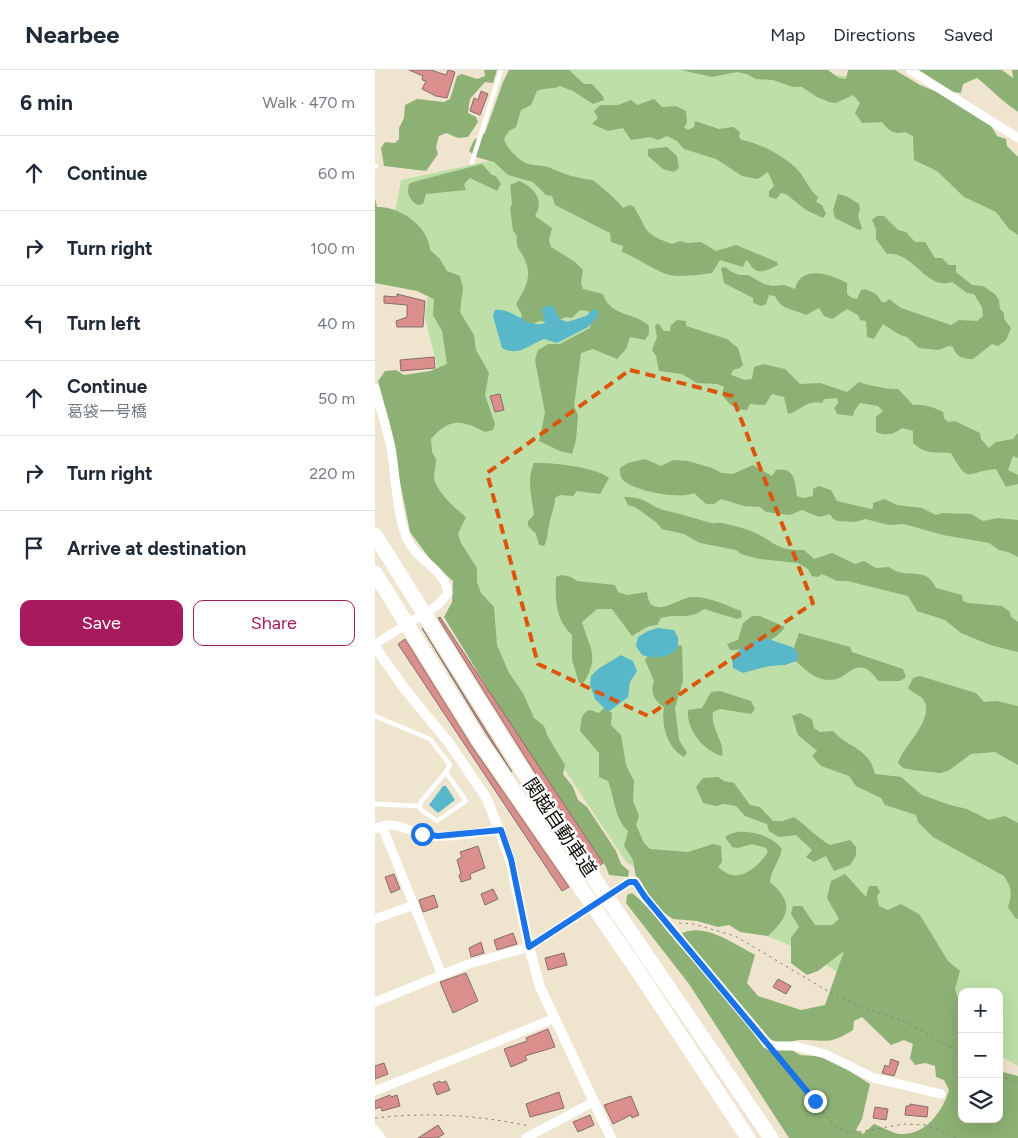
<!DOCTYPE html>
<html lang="en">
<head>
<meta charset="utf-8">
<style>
	:root { --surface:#fff; --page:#f2f2f3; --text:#1f2937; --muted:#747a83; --line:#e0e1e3; --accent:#a71a5e }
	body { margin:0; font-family:Figtree,"Noto Sans JP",sans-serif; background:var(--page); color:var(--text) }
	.controls { position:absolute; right:15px; bottom:15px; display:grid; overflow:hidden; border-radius:10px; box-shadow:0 5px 20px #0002 }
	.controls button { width:45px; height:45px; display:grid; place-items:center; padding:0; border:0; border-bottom:1px solid var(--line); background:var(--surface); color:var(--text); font:25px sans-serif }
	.stop { position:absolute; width:15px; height:15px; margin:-11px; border:4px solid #1a73e8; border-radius:50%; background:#fff }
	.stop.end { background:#1a73e8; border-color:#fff; box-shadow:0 1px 5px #0008 }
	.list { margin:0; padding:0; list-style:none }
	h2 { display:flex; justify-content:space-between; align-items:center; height:65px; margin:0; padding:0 20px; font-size:21px }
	h2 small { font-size:16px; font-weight:400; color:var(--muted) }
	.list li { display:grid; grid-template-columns:32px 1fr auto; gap:15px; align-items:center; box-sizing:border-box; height:75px; padding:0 20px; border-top:1px solid var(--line) }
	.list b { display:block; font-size:19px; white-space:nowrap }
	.list p { margin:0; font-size:16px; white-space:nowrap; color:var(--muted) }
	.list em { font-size:16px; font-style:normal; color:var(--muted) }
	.actions { display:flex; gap:10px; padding:15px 20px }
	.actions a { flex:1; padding:11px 0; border:1px solid var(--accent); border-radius:10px; text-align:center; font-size:18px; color:var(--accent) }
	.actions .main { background:var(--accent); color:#fff }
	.icon { flex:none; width:28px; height:28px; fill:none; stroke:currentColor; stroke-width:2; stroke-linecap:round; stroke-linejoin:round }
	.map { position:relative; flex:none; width:643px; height:1068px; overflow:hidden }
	header { display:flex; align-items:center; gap:30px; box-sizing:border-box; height:70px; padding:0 25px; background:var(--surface); border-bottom:1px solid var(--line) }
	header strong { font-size:24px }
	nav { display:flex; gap:28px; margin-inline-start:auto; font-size:18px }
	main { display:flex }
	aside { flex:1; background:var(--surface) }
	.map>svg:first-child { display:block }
	.green { fill:#bedfa7 }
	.forest { fill:#8db174 }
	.water { fill:#58b8ca }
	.building { fill:#db8f8d; stroke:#856d6b }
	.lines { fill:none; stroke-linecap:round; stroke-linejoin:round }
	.path { stroke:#8a8374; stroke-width:1; stroke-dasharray:2.5 4; stroke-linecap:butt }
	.service { stroke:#fff; stroke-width:4.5 }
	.minor { stroke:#fff; stroke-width:9 }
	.tertiary { stroke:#fff; stroke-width:10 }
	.motorway { stroke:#fff; stroke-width:15 }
	.route { stroke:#1a73e8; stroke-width:6 }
	.marked { fill:none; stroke:#dd550c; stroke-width:4; stroke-dasharray:10 6; stroke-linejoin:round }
	.labels { text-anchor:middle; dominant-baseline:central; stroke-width:5; stroke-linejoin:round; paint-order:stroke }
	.street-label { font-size:19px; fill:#100d06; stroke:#fff }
</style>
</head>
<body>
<header>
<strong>Nearbee</strong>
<nav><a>Map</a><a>Directions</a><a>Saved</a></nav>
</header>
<main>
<aside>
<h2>6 min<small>Walk · 470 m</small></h2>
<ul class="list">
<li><svg class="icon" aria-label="ahead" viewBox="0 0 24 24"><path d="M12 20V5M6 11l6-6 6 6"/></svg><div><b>Continue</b></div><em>60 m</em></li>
<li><svg class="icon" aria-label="right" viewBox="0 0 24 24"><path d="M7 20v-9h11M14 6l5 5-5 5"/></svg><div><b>Turn right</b></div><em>100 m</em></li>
<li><svg class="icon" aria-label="left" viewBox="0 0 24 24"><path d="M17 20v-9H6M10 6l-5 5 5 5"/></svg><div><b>Turn left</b></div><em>40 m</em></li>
<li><svg class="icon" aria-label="ahead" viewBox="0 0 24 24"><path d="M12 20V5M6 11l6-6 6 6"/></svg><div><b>Continue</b><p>葛袋一号橋</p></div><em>50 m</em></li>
<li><svg class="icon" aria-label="right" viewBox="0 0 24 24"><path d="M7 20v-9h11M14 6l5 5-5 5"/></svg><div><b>Turn right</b></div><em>220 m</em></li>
<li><svg class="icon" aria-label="arrive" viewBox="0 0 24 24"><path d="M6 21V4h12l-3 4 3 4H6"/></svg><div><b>Arrive at destination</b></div></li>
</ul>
<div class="actions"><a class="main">Save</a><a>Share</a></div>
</aside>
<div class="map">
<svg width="643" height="1068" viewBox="0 0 643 1068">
	<rect width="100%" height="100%" fill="#efe5cf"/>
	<path class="green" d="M 142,0 L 422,0 L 514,12 L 643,101 L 643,996 L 624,985 L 624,922 L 587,922 L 587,962 L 484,915 L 422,878 L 336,844 L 284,807 L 252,793 L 132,614 L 50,429 L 63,300 L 50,247 L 54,218 L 19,148 L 26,110 L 114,91 Z"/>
	<path class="forest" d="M 109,0 L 122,0 L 118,13 L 110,12 L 95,29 L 93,43 L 101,47 L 103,52 L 93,67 L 83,68 L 71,63 L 64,66 L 61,77 L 63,84 L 51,101 L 9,96 L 6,78 L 10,72 L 20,73 L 24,69 L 24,58 L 29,48 L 30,35 L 42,29 L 69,32 L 75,29 L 82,6 L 87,4 L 102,9 L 110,6 Z
		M 134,0 L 194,0 L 209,14 L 217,14 L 228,26 L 229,30 L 218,34 L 198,21 L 185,16 C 177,20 170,17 162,21 L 156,35 L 146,40 L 141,57 L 134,61 L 129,69 C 132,79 144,91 153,94 C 160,96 166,95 173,97 C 189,104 200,108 218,110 C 229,119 240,128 248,138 L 255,135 L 259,137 C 274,162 267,163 297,174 L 305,171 L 312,173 L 326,172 L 341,181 L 361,175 L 402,192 L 403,195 C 396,198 386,205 379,199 C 375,196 375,192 371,190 L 368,197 L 345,190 L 337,203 C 325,205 314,206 302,206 C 286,206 262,187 247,182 L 248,176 L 236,172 L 235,163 L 180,135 L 177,126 L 171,125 L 158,112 L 133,105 L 119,92 L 101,87 L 94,81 L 99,70 L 110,63 L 128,12 Z
		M 306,0 L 453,0 L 464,8 L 471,9 L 473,0 L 520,0 L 545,15 L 569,25 L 615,54 L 622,66 L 631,69 L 632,76 L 643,87 L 643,165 L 634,159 L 621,142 L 589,127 L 562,101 L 539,90 L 538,66 L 530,62 C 519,65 514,61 507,52 L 487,53 L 480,43 L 485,33 L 478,25 L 461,33 L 454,32 L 442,27 L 427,17 L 418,17 L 398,10 L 381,9 L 371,4 L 362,2 L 337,7 Z
		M 544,0 L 627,0 L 638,8 L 637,0 L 643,0 L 643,42 C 628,32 616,19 602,8 L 588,14 L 586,23 L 578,22 L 547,4 Z
		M 279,29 L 287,37 L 301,36 L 311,41 L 312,53 L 309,57 L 313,60 L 319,57 L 320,51 L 344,59 L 358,57 L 365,62 L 364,67 L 367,70 C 387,74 407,85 422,99 C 430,107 433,119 443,127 L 441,132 L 447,135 L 451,144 L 448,148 L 431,140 L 411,124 L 406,123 L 401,129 L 394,127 L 394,121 L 399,116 L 393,102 L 383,109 L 367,106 L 341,89 L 309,79 L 302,71 L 292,66 L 283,70 L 275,67 L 256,70 L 248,58 L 233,61 L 217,54 L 223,48 L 219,41 L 225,35 L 243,35 L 256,30 L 262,35 Z
		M 292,77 L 302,86 L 304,98 L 299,102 L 288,99 L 273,86 L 273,79 Z
		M 107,94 L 117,105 L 121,106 L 126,114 L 122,121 L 95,108 L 89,114 L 91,120 L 51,124 L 48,134 L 43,135 C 35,131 31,123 34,114 L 38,112 Z
		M 144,111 C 159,117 170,130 160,146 L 177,158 L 174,170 L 176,177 L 200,192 L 208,200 L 206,213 L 208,219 L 228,224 C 235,247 260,242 274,256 L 274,264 L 270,270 L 255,267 L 251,279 L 242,289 L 218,279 L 206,283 L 199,336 L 203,345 L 201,370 L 197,384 L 185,381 L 164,371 L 170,343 L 160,290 L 163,280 L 173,274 L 185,274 L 215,258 L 217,247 L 213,241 L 205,240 L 197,248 L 191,247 L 176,253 L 165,251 L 151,257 L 144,255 L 147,245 L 141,234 C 149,220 158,208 150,190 C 146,180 140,178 142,166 L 138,161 L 135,138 L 137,134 L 135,115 Z
		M 463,124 L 471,126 L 484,134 L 485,140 L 483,145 L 487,159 L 484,160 L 460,148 L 458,140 Z
		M 0,128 L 2,137 C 25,136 54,157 55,180 L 65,189 L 72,201 L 85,206 L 88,218 L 85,242 L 99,265 L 101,280 L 114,303 L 110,325 L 120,354 L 118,360 L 110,362 C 87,350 75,347 56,369 L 57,382 L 61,389 C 61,395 60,399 59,405 C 58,419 81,439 91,447 L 83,464 L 86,473 L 102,498 L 102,512 L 106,523 L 119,537 L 122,575 L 134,603 L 148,623 L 159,648 L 169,656 L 173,667 L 190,695 L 188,704 L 198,717 L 203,730 L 212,737 L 241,781 L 246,794 L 254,801 L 253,807 L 234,805 L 231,797 L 124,637 L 69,547 L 77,532 L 78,511 L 58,493 L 35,462 L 16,367 L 16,358 L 3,311 L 10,301 L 21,300 L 29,305 L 55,301 L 72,294 L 67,261 L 58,245 L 59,229 L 42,221 L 0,213 Z
		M 502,146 L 509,146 L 523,160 L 531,162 L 540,172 L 550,172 L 560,188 L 567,188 L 574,195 L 581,195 L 581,202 L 597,215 L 608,216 L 620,224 L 624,230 L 625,239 L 629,243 L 629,249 L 636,258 L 631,270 L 623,276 L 617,274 L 598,289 C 588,289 581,287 578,277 L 574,276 L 563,280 L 544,278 L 532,267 L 525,265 L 508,254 L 499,269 L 492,267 L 491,251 L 485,250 L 483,245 L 472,239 L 457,249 L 449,246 L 444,238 L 431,245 C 417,238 407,241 400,226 L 394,225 L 391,234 L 386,236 L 378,233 L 378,228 L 349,213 L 346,198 L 350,197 L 355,201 L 364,205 L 373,205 L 389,214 L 397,216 L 409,215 L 420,219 C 426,194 455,204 472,213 L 472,224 L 477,228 L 482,229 L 486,220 L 490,219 L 501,224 L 507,232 L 511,232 L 514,229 L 526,238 L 576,255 L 584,250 L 602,251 L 608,246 L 607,237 L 599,224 L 592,223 L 577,212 C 551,221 539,181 512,184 L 501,169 L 501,159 L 497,150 Z
		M 302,250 L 311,251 L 311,256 L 352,269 L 363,278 L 368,295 L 365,298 L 358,300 L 356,305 L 370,310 L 377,309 L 379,297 L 388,294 L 410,299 L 425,314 L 445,313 L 472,322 L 484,312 C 490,315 517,320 523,319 L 538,335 C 549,334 558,337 568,342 L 569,348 L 573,352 L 580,351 L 605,363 L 606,369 L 614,378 L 621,372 L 638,369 L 643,363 L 643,388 L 638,386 L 633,400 L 643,405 L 643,414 L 631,417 L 621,399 C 590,402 594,415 576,383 C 560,382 551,385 538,373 L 538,361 L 527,358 C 518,365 512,366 501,362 L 501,347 L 508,341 L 503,336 L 485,333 L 480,340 L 478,346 L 462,344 L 459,338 L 463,333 L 462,328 L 449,329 L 447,333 C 431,329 426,341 413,344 L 409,327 L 397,324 L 390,335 L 375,334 L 372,340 C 360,340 353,334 347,324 L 349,317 L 342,314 L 322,313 L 307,304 L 284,301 L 281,286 L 277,280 L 282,267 L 280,256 L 283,253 L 289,261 L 295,261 L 296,255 Z
		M 270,389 L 286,396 L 298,390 L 313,391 L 337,398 L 347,403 L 358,404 L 378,395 L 397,406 L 401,400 C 420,396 420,412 422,426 L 428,428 L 438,426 L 438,419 L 444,416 L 456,420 L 462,431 L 496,439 L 498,438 L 498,433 L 509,429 L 522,435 L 547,438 L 561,445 L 567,443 L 596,444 L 608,451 L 623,448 L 643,450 L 643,487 L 633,482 L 624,480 L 614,473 L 568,465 L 529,454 L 514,455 L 490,449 L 480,452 L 463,451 L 458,449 L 455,444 L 444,447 L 427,440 L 415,445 L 391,442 L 385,437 L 369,436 L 346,429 L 339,434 L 331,434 L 319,423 C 307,430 257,421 247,409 C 245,406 245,402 245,398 L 253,393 Z
		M 159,393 C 176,392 222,397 234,408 L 225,424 L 202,421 L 198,426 L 185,425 L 180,428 C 180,438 175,447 174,456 C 172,464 173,469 169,476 L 164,475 L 161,464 L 153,456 L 153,451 L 159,445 C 157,428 151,410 159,393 Z
		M 249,427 C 273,427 274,437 292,441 C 307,444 321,449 336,453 C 340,454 344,452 347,453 C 356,455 365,457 373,460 C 398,469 399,481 429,480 L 439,489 L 457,483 L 480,494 L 489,491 L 501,498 L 514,497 C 532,511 550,494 561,518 L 587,525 L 588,531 L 593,533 L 627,536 L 635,542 L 636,547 L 643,552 L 643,582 L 615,575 L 586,563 L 570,550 L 542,541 L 533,526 L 472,511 L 462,511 L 447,504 L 443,507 L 437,506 L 433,499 L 423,493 L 384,489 L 366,484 L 361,480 L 325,473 L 309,464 L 287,459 L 281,452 L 260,437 L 253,435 Z
		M 187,505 L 196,507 L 202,511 L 240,515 L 243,522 L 252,525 L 272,522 C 273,529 274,536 282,537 C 292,539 306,528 316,527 C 334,526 350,535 366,541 L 367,547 L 362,549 L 329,539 C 312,551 303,543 286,548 L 282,555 L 274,556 L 257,566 L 237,539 L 222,539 L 207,552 C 214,577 225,586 209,612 L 204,613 L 197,590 L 197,565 C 180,549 180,529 181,507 Z
		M 377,546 L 385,546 L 410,557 C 401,572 372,581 355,580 L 352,574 L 363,570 L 368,553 Z
		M 424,563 L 475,577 L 477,582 L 528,599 L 531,607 L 525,611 L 504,611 C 499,607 496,600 489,598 C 478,595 473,604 464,608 C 444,616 428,598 416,586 Z
		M 292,573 L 307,576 L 308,611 L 300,638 L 304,670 L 312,683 L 309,687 C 292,678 286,654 289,637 C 279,630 275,623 279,611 L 270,590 L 275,582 Z
		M 545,606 L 601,623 L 609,632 L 622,631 L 643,636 L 643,695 L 620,682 L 596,684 L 573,701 L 565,703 L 538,700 L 528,698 L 523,693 C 527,677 565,645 546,627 C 542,624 537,622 533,618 L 538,608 Z
		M 345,621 L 376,631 L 380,639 L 376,644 L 345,639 L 338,642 C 335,659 350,671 347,686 C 329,681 311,660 313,640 L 327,638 L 336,622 Z
		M 230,637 L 237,643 L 236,655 L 246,665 L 251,695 L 259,711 L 258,731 L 264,746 L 261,755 L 269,773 L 275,779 L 313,782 L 338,774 L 346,776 L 347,792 L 343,797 C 347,800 352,804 357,805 C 371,808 386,793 393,782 L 391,778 L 377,774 L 363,778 L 357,777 L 350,767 C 365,755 397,765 407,779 C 404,792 396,800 395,812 C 419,833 415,845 393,866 L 365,862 L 354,855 L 343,857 L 322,851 L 298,849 L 286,841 L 261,808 L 258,790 L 249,776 L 253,761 C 239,748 240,728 233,711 L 224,707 L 224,683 L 205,661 C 207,651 205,643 215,640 L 224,643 Z
		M 425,643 L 437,649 L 439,658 L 445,662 L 458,661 C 476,680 493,677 500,704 L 526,707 L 547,725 L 575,735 L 592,739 L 614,750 L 630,746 L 643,753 L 643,849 L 640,848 L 633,837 C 637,824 637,818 629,806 L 558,767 L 543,752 L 541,745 L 510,735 L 506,728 L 481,716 L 474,706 L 446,696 L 437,686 L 442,681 L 423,665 L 417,646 Z
		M 343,707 L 349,711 L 359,713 L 375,735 L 385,737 L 398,751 L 408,751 L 419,747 C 432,756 441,767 455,775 L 475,770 L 481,777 L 481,786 L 475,795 L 459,801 L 451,786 L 439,792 L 431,787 L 437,780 L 421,765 L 404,767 L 394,761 L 392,754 L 370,746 L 361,736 L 349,734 L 341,736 L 328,733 L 321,717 L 328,708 Z
		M 470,804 L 491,827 L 494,816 L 502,816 L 505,822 L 502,826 L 504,836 L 513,840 L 526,834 L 545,845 L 573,891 L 585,901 L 580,919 L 587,940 L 587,1049 L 624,1049 L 624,1001 L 643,1006 L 643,1068 L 414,1068 L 314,914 L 251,833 L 252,825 L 257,823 C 276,838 288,857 303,874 C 334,908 363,941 389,978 L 412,977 L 425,985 L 452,987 L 495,1014 L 487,1049 L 481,1060 L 488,1064 L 499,1054 C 507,1057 517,1063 525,1064 C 550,1066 568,1041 574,1020 L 569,1010 L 561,1007 L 560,996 L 550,993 L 540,995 L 535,988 L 538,974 L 529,970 L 516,975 L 487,947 L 479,951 L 478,960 C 455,975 451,970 426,970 C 421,970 419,971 415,972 C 404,976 394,968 386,963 L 316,878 L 307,863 C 331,853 359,874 380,885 L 372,913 L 383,926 L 426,940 L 450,935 L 469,881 L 443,901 L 432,905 L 416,893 L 416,868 L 424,857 L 416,844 L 418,836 L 427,836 L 440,855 L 457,855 L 464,849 L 452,828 L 456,811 Z"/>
	<path class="water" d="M 177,235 L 185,249 L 192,252 L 211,246 L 219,239 L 223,241 L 223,246 L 213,257 L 182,273 L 169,269 C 154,275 143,287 127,278 L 118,246 L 120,240 C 138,237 153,260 170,253 L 167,238 Z
		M 283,558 L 299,560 L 303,568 L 303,577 C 296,588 279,589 267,585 L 261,576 L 263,567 L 273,561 Z
		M 390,568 L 417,577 L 423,583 L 422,591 L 410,595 L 394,596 L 368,603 L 358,598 L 357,589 C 365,577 377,571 390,568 Z
		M 246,585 L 258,591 L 262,601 L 255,612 L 253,627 L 236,640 L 232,641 L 220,629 L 215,615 L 216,606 L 223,599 Z
		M 68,716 L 71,716 L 80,730 L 63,743 L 54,735 Z"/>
	<path class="building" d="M 34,0 L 56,0 L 71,5 L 73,0 L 80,2 L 72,28 L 61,26 L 47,19 L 51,11 L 47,10 L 48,6 Z
		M 106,21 L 113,24 L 105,45 L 95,41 L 99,28 L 103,30 Z
		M 22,224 L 50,231 L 48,257 L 22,257 L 21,251 L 32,247 L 32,235 L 9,233 L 9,226 L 22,227 Z
		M 59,287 L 60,298 L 26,301 L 25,290 Z
		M 125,324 L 129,340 L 120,342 L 115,326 Z
		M 65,547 L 228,793 L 223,797 L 179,733 L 63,548 Z
		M 47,558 L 137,702 L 112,665 Z
		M 30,569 L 96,675 L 194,817 L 187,821 L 23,574 Z
		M 103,776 L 110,798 L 95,804 L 96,809 L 86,812 L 84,805 L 86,804 L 82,790 L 87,787 L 85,782 Z
		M 19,804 L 25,819 L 16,823 L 10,807 Z
		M 118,819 L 123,829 L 110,835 L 106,824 Z
		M 59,825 L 63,837 L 48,842 L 44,830 Z
		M 138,863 L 142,874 L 122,880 L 119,870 Z
		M 106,872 L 109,883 L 96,887 L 94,878 Z
		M 189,883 L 192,895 L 173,900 L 170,888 Z
		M 91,903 L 103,931 L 78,943 L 65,912 Z
		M 403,909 L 416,916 L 411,924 L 398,917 Z
		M 173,959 L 180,977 L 150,986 L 152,990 L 136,997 L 129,979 L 152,971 L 151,968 Z
		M 516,989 L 524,992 L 519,1006 L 507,1003 L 510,995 L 514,997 Z
		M 9,993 L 13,1004 L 0,1009 L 0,996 Z
		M 65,1011 L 66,1013 L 71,1011 L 75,1020 L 62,1025 L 58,1014 Z
		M 184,1022 L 189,1038 L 155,1047 L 151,1034 Z
		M 15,1025 L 16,1027 L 22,1025 L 25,1036 L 7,1041 L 6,1037 L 0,1039 L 0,1031 Z
		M 256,1026 L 264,1045 L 257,1048 L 256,1045 L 238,1054 L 229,1035 Z
		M 535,1034 L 553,1037 L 552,1047 L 530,1045 L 531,1036 L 535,1036 Z
		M 500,1037 L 513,1039 L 511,1050 L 498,1048 Z
		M 215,1045 L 219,1055 L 203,1062 L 198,1052 Z
		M 63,1055 L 69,1064 L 62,1068 L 43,1068 Z"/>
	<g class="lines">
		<path class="path" d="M 304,853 L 319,854 L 360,866 L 463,927 L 535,954 L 587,984
			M 403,985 L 461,1058 L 478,1063 L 529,1054 L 551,1055 L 584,1068
			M 624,1006 L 643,1012
			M 0,1048 C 53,1042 102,1045 154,1056"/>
		<path class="service" d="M 97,92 L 126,0
			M 0,96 L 1,96
			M 0,646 L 55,669 L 75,695 L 71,702
			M 71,702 L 91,731 L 62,751 L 45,739 L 45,733 Z
			M 0,734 L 45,736"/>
		<path class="minor" d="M 535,0 L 643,68
			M 0,318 C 5,338 12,358 16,378 C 21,407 21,441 32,469 C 41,490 70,499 73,523 L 63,535 L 0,574
			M 7,756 C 21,751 40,764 56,766 C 78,768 103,762 126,760
			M 0,759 L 7,756 L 67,905
			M 0,849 L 39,835
			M 0,932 L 91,895 L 154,877 L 254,812 L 260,811 L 270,827 L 395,976 L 420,976 L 450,984 L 499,1008 L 566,1024
			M 0,1021 L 178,949
			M 0,1060 L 6,1068
			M 151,1068 L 218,1032"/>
		<path class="tertiary" d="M 0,577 L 29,618 L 75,674 L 112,729 L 135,789 L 154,877 L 165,917 L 236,1068"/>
		<path class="motorway" d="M 0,465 L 171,738 L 396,1068
			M 0,503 L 104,670 L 265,904 L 373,1068"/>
	</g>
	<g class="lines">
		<path class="route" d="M 47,764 L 63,766 L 126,760 L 136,789 L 154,877 L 254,812 L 260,812 L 270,827 L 440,1031"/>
	</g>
	<path class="marked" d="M 255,300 L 357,326 L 438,533 L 273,646 L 163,594 L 112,403 Z"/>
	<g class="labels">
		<g class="street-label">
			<text transform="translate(185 757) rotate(56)">関越自動車道</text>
		</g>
	</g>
</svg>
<div class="controls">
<button>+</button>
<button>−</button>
<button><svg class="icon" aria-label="layers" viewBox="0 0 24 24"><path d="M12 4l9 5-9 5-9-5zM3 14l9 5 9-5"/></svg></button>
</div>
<div class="stop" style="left:47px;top:764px"></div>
<div class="stop end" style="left:440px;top:1031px"></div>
</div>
</main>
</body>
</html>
